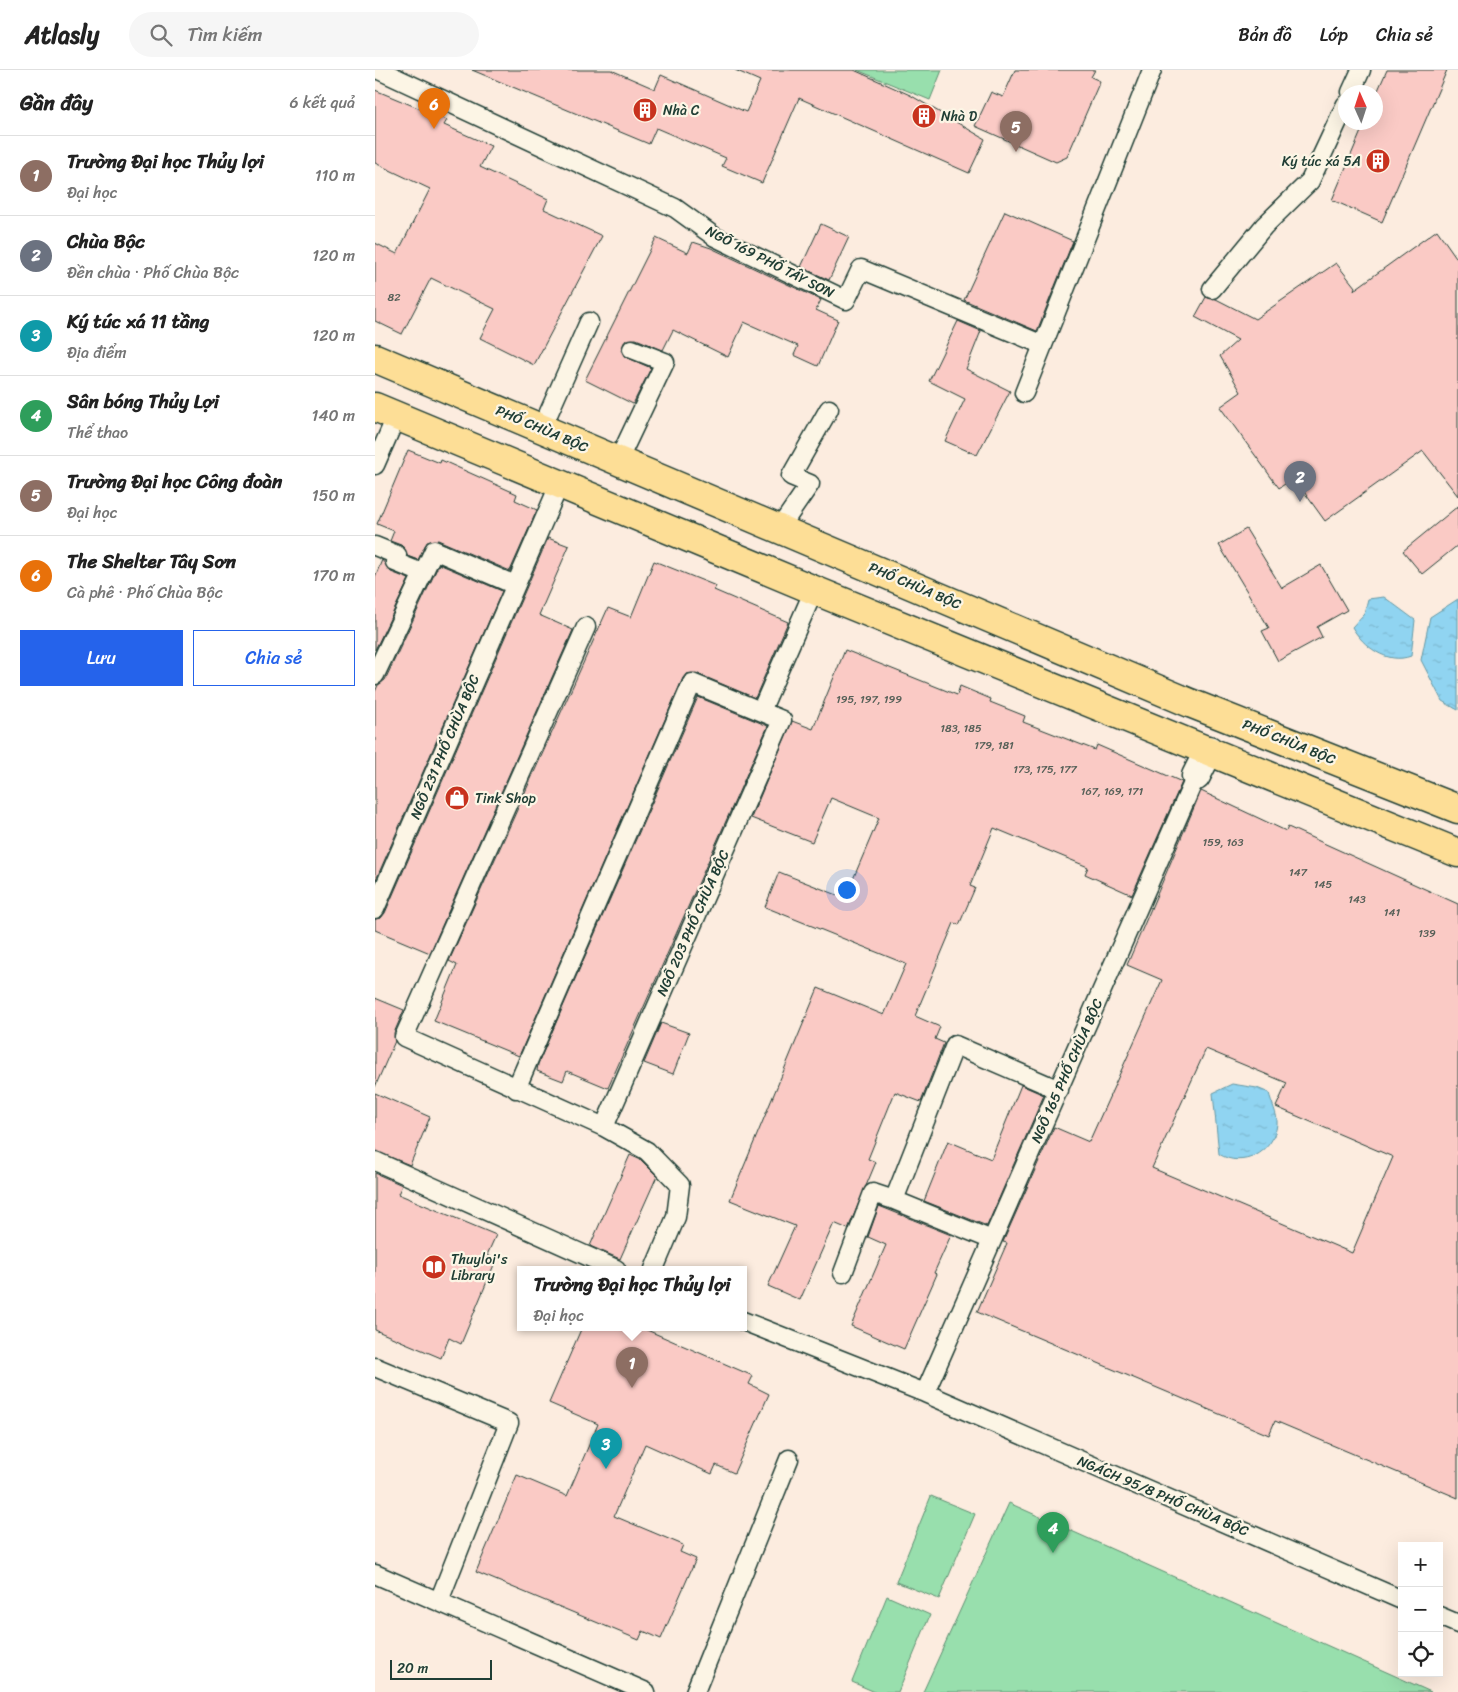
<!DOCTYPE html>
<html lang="vi">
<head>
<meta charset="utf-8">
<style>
	:root { --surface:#fff; --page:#f6f6f6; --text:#222; --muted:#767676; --line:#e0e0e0; --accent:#2563eb }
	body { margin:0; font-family:Sriracha,sans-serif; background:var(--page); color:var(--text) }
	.controls { position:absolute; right:15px; bottom:15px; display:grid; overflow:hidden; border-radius:0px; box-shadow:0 5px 20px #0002 }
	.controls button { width:45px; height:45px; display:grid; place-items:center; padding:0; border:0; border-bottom:1px solid var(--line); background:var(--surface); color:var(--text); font:25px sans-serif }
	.compass { position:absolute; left:963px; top:15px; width:45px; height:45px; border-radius:50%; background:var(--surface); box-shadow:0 5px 20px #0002; rotate:357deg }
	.scale { position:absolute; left:15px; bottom:12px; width:102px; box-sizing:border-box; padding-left:5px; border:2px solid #1f3d34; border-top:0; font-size:14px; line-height:18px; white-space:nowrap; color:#1f3d34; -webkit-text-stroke:4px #fcf5e5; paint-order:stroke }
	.you { position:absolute; left:471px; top:819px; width:18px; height:18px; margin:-12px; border:4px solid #fff; border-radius:50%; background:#1a73e8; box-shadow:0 0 0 8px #1a73e833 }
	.badge { display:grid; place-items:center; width:32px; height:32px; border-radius:50%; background:var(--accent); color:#fff; font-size:16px; font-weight:700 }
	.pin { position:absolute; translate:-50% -41px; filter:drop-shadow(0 1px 2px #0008) }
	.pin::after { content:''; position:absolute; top:26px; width:18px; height:15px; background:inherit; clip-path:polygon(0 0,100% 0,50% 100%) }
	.popup { position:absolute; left:142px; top:1196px; width:230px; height:65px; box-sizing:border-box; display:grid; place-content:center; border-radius:0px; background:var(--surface); filter:drop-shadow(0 1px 4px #0005); font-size:16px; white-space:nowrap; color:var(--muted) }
	.popup b { font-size:19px; color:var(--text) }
	.popup::after { content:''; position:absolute; left:50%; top:100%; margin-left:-10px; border:10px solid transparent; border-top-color:var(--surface) }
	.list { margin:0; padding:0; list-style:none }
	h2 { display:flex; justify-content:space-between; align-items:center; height:65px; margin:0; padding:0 20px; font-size:21px }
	h2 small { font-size:16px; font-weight:400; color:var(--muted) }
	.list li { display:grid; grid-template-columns:32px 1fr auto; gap:15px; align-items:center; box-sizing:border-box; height:80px; padding:0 20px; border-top:1px solid var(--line) }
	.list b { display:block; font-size:19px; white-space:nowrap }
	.list p { margin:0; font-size:16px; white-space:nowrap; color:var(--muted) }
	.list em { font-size:16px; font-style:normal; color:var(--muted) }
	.actions { display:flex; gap:10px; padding:15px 20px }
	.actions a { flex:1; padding:11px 0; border:1px solid var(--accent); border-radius:0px; text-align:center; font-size:18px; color:var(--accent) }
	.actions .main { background:var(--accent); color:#fff }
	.icon { flex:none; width:28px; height:28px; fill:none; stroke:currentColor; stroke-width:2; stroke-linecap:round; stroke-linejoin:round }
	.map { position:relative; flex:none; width:1083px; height:1622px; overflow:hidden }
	header { display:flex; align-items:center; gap:30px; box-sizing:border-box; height:70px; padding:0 25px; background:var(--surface); border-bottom:1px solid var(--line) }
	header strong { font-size:24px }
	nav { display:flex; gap:28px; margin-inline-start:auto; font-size:18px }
	.search { width:350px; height:45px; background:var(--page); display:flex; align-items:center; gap:12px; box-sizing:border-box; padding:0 18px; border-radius:28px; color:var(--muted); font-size:19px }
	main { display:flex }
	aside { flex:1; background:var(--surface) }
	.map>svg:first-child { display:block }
	.park { fill:#98dfad; stroke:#5c8e70 }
	.water { fill:url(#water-ripples); stroke:#6398a5 }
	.building { fill:#facac5; stroke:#1f3d34; fill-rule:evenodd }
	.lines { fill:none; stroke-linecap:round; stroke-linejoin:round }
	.lane-casing { stroke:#1f3d34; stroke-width:21 }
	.street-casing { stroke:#1f3d34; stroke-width:31 }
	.primary-casing { stroke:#1f3d34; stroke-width:31 }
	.lane { stroke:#fcf5e5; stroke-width:18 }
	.street { stroke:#fcf5e5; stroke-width:28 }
	.primary { stroke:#fdde96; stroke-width:28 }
	.labels { text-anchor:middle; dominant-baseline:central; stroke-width:4.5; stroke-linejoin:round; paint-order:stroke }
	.number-label { font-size:11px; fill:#566058 }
	.poi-label { font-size:14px; fill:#1f3d34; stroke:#fcf5e5; text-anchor:start }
	.street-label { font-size:14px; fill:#1f3d34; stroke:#fcf5e5 }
</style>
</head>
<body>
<header>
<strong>Atlasly</strong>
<div class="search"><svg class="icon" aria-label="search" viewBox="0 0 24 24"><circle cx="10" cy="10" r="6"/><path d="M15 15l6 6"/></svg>Tìm kiếm</div>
<nav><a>Bản đồ</a><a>Lớp</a><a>Chia sẻ</a></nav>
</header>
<main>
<aside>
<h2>Gần đây<small>6 kết quả</small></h2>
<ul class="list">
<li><span class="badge" style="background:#8d6e63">1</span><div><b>Trường Đại học Thủy lợi</b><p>Đại học</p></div><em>110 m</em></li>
<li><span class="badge" style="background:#6b7280">2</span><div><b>Chùa Bộc</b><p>Đền chùa · Phố Chùa Bộc</p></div><em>120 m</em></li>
<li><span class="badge" style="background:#0f9aa8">3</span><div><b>Ký túc xá 11 tầng</b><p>Địa điểm</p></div><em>120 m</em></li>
<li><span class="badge" style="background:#2e9e5b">4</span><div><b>Sân bóng Thủy Lợi</b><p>Thể thao</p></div><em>140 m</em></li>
<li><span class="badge" style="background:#8d6e63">5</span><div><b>Trường Đại học Công đoàn</b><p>Đại học</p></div><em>150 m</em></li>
<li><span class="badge" style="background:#e8710a">6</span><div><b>The Shelter Tây Sơn</b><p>Cà phê · Phố Chùa Bộc</p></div><em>170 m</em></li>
</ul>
<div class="actions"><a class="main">Lưu</a><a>Chia sẻ</a></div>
</aside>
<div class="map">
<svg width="1083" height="1622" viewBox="0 0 1083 1622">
	<defs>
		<pattern id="water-ripples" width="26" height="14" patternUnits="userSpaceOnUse" patternTransform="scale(1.25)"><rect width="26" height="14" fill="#90d4f1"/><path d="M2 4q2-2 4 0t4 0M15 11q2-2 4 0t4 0" fill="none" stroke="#7cb7cf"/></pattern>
	</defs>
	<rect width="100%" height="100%" fill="#fcecdf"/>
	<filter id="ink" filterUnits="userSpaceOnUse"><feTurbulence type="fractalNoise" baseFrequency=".02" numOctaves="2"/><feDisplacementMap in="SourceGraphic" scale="10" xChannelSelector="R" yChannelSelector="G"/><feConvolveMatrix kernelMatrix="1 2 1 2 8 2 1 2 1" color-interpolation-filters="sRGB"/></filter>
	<g filter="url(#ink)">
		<path class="park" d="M 482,0 L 567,0 L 555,30 Z
			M 556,1426 L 600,1444 L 564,1529 L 521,1512 Z
			M 634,1433 L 1056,1622 L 548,1622 Z
			M 512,1526 L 555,1545 L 523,1622 L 500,1622 L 477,1612 Z"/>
		<path class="water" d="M 1009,527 L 1040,550 L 1036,586 C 1012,595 988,576 977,557 L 989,544 L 993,529 Z
			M 1083,529 L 1083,640 L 1067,631 L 1046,590 L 1055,547 Z
			M 857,1014 L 882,1018 L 894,1023 C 896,1032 903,1045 902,1054 C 899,1083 867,1099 844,1084 L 838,1023 Z"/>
		<path class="building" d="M 97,0 L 236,0 L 280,19 L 286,5 L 371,42 L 385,11 L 360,0 L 479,0 L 535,25 L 610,69 L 594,103 L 424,28 L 387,113 L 347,96 L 351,88 L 281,58 L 274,74 Z
			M 640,0 L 720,0 L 716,7 L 725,11 L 692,87 L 681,92 L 600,56 L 616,22 L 628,27 Z
			M 1012,0 L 1072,0 L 1007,152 L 957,130 L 990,52 L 1000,52 L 1000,27 Z
			M 0,20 L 72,50 L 69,55 L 116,76 L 105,97 L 173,129 L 169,139 L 227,166 L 159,295 L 105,268 L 120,239 L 56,208 L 27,264 L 0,251 L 0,173 L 22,184 L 55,119 L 0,93 Z
			M 630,141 L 698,171 L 662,261 L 589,230 Z
			M 446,154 L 474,167 L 454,210 L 426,197 Z
			M 1062,160 L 1083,190 L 1083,426 L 1048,381 L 950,451 L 919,408 L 904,418 L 845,337 L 866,322 L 845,286 L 863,270 L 820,247 L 831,227 L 841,229 L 880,249 L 961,193 L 980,217 L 979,220 Z
			M 281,168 L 313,183 L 318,172 L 336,178 L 446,230 L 441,240 L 463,250 L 443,296 L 419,285 L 423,276 L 369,252 L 353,287 L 298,260 L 288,280 L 261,269 L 251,270 L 246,280 L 249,286 L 276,298 L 258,334 L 210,310 Z
			M 583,251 L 606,261 L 591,299 L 635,321 L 602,385 L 570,371 L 590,329 L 554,311 Z
			M 33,380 L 65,393 L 66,390 L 142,424 L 140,430 L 162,440 L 135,501 L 63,470 L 52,472 L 43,490 L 32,486 L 30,479 L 26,475 L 15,471 L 19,461 L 2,454 Z
			M 1083,436 L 1083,475 L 1047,504 L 1028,481 Z
			M 871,459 L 907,518 L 946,495 L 972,540 L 942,557 L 947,567 L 903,591 L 887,561 L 894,558 L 844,475 Z
			M 173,468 L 194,476 L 164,545 L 198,560 L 55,883 L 0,860 L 0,849 L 6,848 L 10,843 Z
			M 7,490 L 16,502 L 34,509 L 0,580 L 0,507 Z
			M 279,491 L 341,516 L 339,520 L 413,552 L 380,628 L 321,603 L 311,604 L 308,608 L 144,986 L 59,951 L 82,895 L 74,891 L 233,538 L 256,547 Z
			M 64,494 L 127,521 L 0,812 L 0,622 L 3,615 L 10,610 Z
			M 470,580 L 582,625 L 585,616 L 616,629 L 615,632 L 650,646 L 648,652 L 720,680 L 722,675 L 807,712 L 757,825 L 710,804 L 713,797 L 619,758 L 595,816 L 600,818 L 584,855 L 579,853 L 540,946 L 565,957 L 560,969 L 569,973 L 546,1032 L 520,1022 L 493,1089 L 501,1092 L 473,1159 L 459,1153 L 425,1230 L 393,1216 L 420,1156 L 355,1130 L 443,918 L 509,945 L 531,894 L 390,837 L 404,802 L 470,828 L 504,748 L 456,728 L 437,772 L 376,748 L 417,651 L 438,659 Z
			M 323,627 L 393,656 L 233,1018 L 192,1001 L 188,1011 L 162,1001 L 163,994 Z
			M 826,721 L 911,761 L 913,757 L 1083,834 L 1083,1428 L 900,1351 L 894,1365 L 602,1242 L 632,1173 L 628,1172 L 679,1057 L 714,1072 L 787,910 L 752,895 ZM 831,979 L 912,1013 L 901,1037 L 1018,1087 L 977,1183 L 777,1098 Z
			M 0,928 L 29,940 L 19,963 L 20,971 L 0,1017 Z
			M 286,953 L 314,963 L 298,1004 L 269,993 Z
			M 646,1015 L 669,1025 L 612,1156 L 549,1131 L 573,1071 L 616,1089 Z
			M 0,1023 L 55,1047 L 35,1095 L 0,1081 Z
			M 255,1085 L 266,1090 L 282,1106 L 245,1189 L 215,1176 Z
			M 0,1103 L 27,1115 L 23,1124 L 121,1165 L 112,1185 L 121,1190 L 86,1274 L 74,1268 L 66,1288 L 0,1260 Z
			M 504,1136 L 576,1165 L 559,1203 L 562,1204 L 529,1279 L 476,1256 L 511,1175 L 493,1167 Z
			M 207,1257 L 265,1257 L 378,1306 L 374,1314 L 394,1324 L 359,1403 L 341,1395 L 337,1404 L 270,1374 L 239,1446 L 308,1475 L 305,1482 L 321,1489 L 286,1569 L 268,1561 L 264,1570 L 101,1502 L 142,1405 L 192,1426 L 223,1354 L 174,1333 Z"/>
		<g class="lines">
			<defs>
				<path id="lane" d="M 4,0 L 300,138 L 340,167 L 471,230 L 486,199 L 668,275
					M 976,22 L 986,0
					M 837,219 L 889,156 L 935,111 L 971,34
					M 649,323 L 777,0
					M 167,358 L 214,252
					M 243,391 L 290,292 L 257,279
					M 0,395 L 21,347
					M 404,459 L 435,414 L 416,406 L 454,339
					M 0,476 L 22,485 L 20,492 L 47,503
					M 211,557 L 29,967 L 229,1057 L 272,1081 L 305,1115 L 301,1147 L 279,1199
					M 0,605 L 59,480 L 140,515
					M 386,641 L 439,520
					M 0,839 L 185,413
					M 141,1019 L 317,613 L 407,650 L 229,1057
					M 0,1091 L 241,1199
					M 617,1170 L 519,1130 L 580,975 L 684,1020
					M 468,1203 L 498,1123 L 519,1130
					M 368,1251 L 550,1323 L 1027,1530
					M 0,1297 L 134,1353 L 64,1531
					M 550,1323 L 821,706
					M 0,1504 L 271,1622
					M 1064,1546 L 1083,1554
					M 320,1622 L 414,1389"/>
				<path id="street" d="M 821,706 L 834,680"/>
				<path id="primary" d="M 0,288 L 815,633 L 1083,739
					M 0,337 L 439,520 L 1083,783"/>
			</defs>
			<use href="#lane" class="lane-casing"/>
			<use href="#street" class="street-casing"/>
			<use href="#primary" class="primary-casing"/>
			<use href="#lane" class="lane"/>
			<use href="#street" class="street"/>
			<use href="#primary" class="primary"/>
		</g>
	</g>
	<defs>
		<symbol id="building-disc" viewBox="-11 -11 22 22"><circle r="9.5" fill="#c8321e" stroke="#fcf5e5"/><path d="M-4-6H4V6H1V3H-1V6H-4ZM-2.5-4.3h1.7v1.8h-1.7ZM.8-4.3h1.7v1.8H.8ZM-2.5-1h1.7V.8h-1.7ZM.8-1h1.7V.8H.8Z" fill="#fff"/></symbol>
		<symbol id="shop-disc" viewBox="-11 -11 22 22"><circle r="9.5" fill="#c8321e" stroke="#fcf5e5"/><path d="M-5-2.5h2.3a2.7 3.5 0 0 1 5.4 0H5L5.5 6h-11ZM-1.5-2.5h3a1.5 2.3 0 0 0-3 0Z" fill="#fff"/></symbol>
		<symbol id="library-disc" viewBox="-11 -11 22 22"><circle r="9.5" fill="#c8321e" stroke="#fcf5e5"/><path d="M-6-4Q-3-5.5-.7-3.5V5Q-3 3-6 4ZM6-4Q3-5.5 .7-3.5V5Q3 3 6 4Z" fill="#fff"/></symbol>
	</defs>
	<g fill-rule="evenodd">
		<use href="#building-disc" x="256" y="26" width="28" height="28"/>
		<use href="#building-disc" x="535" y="32" width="28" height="28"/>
		<use href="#building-disc" x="989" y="77" width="28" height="28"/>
		<use href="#shop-disc" x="68" y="714" width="28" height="28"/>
		<use href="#library-disc" x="45" y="1183" width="28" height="28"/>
	</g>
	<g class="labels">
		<g class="number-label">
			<text x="19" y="227">82</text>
			<text x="494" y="629">195, 197, 199</text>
			<text x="586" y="658">183, 185</text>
			<text x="619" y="675">179, 181</text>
			<text x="670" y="699">173, 175, 177</text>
			<text x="737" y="721">167, 169, 171</text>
			<text x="848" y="772">159, 163</text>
			<text x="923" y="802">147</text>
			<text x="948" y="814">145</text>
			<text x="982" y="829">143</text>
			<text x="1017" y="842">141</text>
			<text x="1052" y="863">139</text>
		</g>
		<g class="poi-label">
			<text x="288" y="40">Nhà C</text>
			<text x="566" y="46">Nhà D</text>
			<text x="986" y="91" text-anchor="end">Ký túc xá 5A</text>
			<text x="100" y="728">Tink Shop</text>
			<text x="76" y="1189">Thuyloi's<tspan x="76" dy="16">Library</tspan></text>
		</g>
		<g class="street-label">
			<text transform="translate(395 192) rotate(27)">NGÕ 169 PHỐ TÂY SƠN</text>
			<text transform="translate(167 359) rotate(23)">PHỐ CHÙA BỘC</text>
			<text transform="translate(540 516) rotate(23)">PHỐ CHÙA BỘC</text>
			<text transform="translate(914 672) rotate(22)">PHỐ CHÙA BỘC</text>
			<text transform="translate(70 677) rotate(-67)">NGÕ 231 PHỐ CHÙA BỘC</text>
			<text transform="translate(318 853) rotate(-66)">NGÕ 203 PHỐ CHÙA BỘC</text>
			<text transform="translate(692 1001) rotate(-66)">NGÕ 165 PHỐ CHÙA BỘC</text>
			<text transform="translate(788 1426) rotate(23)">NGÁCH 95/8 PHỐ CHÙA BỘC</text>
		</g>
	</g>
</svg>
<div class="controls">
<button>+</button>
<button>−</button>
<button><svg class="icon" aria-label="locate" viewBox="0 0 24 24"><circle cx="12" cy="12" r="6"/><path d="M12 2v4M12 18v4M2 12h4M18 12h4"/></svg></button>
</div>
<svg class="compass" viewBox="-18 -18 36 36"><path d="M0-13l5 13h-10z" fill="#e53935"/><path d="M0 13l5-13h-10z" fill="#767676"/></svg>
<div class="scale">20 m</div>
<div class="you"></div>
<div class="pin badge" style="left:257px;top:1318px;background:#8d6e63">1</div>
<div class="popup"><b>Trường Đại học Thủy lợi</b>Đại học</div>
<div class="pin badge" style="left:925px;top:432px;background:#6b7280">2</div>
<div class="pin badge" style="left:231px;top:1399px;background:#0f9aa8">3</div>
<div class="pin badge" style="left:678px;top:1483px;background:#2e9e5b">4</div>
<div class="pin badge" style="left:641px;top:82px;background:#8d6e63">5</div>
<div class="pin badge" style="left:59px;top:59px;background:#e8710a">6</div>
</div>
</main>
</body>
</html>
